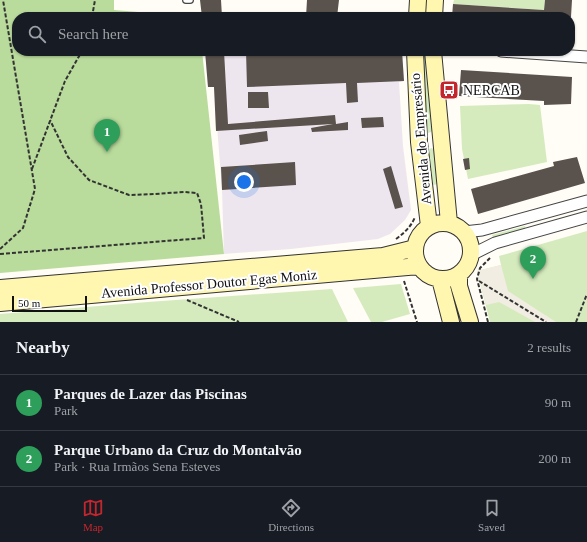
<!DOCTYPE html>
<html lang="en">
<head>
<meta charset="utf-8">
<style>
	:root { --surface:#171b24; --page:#242831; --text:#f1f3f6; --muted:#9ea1a6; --line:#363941; --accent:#c4262e }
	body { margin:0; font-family:Georgia,serif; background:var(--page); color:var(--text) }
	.scale { position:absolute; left:12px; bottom:10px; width:75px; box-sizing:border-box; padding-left:4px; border:2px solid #111; border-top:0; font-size:11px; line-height:14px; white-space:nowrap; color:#111; -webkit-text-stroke:3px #fff; paint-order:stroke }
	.you { position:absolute; left:244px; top:182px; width:14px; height:14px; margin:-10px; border:3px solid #fff; border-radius:50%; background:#1a73e8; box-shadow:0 0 0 6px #1a73e833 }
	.badge { display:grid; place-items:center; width:26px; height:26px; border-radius:50%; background:var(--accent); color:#fff; font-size:13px; font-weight:700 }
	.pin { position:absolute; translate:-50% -33px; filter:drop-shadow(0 1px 2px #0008) }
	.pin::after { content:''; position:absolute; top:21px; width:14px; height:12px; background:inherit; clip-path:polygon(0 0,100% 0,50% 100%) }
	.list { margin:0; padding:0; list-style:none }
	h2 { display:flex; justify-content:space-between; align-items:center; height:52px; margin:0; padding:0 16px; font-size:17px }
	h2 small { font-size:13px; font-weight:400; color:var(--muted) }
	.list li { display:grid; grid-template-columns:26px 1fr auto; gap:12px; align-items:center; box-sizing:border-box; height:56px; padding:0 16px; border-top:1px solid var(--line) }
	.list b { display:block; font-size:15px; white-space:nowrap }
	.list p { margin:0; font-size:13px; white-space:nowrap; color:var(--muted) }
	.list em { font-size:13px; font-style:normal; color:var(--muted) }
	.icon { flex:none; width:22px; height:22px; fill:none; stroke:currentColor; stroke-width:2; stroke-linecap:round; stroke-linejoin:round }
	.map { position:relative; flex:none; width:587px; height:322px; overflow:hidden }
	.search { position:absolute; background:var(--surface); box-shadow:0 1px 3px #0004; left:12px; right:12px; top:12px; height:44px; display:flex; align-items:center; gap:10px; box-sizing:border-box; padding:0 14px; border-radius:16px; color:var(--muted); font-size:15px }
	.sheet { height:164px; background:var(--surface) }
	nav { display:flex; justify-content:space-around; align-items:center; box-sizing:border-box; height:56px; border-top:1px solid var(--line); background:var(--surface); font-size:11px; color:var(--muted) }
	nav a { display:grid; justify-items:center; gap:2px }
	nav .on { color:var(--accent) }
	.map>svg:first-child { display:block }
	.industrial { fill:#eee6ef }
	.green { fill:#d5ebbd }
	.forest { fill:#b9dc9c }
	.plaza { fill:#f1ede2 }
	.building { fill:#5a524d }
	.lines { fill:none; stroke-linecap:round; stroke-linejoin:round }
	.lane-casing { stroke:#444; stroke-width:8 }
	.street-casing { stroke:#444; stroke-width:13 }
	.secondary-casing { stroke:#333; stroke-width:18 }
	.path { stroke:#333; stroke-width:2; stroke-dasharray:4 2; stroke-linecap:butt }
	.lane { stroke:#fff; stroke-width:5.5 }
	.street { stroke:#fff; stroke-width:11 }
	.secondary { stroke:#fff6b0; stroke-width:16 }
	.labels { text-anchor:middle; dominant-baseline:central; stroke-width:4; stroke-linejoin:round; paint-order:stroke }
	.poi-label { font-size:14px; fill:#111; stroke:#fff; text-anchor:start }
	.street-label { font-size:14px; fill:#111; stroke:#fff }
</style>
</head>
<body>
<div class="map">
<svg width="587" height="322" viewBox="0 0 587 322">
	<rect width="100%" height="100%" fill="#fffdf5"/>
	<path class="industrial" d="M 205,51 L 402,51 L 404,81 L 399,82 L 403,146 L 411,210 L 405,220 L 390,234 L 378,239 L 291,249 L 224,254 L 222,190 L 214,87 L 208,87 Z"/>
	<path class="green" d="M 454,0 L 545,0 L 544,10 L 453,4 Z
		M 421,51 L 428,51 L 433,129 L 431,132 L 428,133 L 426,130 Z
		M 529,104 L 540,105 L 547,162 L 468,179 L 462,149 L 460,106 Z
		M 432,148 L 435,151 L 439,184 L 432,185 L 428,152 L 429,149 Z
		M 525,226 L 526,229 L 493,238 L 492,235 Z
		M 587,231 L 587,322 L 490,322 L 477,271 L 501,265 L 499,256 Z
		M 401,284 L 410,314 L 382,322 L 371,322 L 353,288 Z
		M 332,289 L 348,322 L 0,322 L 0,314 L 148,302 Z"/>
	<path class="forest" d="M 0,0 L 114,0 L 114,10 L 198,17 L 17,17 L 17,51 L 202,51 L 224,254 L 0,273 Z"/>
	<path class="plaza" d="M 501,265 L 508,291 L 556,322 L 535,322 L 499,302 L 486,305 L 477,271 Z"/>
	<path class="building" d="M 200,0 L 221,0 L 222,17 L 202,17 Z
		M 307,0 L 339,0 L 337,17 L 306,17 Z
		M 545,0 L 572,0 L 571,17 L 452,17 L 453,4 L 544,10 Z
		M 205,51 L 224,51 L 228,124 L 335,115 L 336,124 L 348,122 L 348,130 L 312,132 L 311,128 L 333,124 L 216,131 L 214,87 L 208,87 Z
		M 246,51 L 402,51 L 404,81 L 357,83 L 358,102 L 347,103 L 346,83 L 247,87 Z
		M 461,70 L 572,77 L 571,104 L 544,105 L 544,101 L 459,96 Z
		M 248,92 L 268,92 L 269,108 L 248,108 Z
		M 383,117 L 384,127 L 362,128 L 361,118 Z
		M 267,131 L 268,141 L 240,145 L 239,135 Z
		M 577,157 L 585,183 L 478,214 L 471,189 L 554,166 L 553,162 Z
		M 469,158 L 470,169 L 465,170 L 463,159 Z
		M 295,162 L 296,185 L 222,190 L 221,167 Z
		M 391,166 L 403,207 L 395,209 L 383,169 Z"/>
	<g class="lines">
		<defs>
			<path id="lane" d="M 186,0 L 190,0"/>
			<path id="street" d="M 501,51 L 587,57
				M 464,232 L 482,230 L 587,201
				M 471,255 L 495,243 L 587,217"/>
			<path id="secondary" d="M 417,17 L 418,0
				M 434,17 L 435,0
				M 415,51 L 419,142 L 429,226
				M 433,51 L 449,223
				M415 251a28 28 0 1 1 56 0a28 28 0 1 1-56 0Z
				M 459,274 L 459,286 L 470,322
				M 440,279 L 451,322
				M 0,288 L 383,256 L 415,248
				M 0,303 L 419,266"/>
		</defs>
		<use href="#lane" class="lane-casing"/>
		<use href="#street" class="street-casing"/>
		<use href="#secondary" class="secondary-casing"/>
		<path class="path" d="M 92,17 L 95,0
			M 32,169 L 65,81 L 82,51
			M 396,239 C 404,233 411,227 415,217
			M 0,249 L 23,228 L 35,189 L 3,0
			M 0,254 L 204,238 L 201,204 L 197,193 L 184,192 L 154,194 L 129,195 L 89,180 L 68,157 L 50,120
			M 404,281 L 417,322
			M 479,281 L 546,322
			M 187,300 L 239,322
			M 488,322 L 477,279 L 480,268 L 490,258
			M 576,322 L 587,294"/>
		<use href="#lane" class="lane"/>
		<use href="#street" class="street"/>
		<use href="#secondary" class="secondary"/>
	</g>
	<defs>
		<symbol id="bus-square" viewBox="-11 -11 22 22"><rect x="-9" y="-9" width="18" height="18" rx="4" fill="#c4262e" stroke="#fff"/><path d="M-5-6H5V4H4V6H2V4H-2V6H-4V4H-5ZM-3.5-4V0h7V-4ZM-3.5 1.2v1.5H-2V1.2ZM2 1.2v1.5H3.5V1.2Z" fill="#fff"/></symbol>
	</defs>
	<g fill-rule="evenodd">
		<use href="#bus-square" x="438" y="79" width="22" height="22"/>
	</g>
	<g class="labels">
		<g class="poi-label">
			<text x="463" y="90">NERCAB</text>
		</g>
		<g class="street-label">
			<text transform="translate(421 139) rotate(-95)">Avenida do Empresário</text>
			<text transform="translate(209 284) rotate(-5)">Avenida Professor Doutor Egas Moniz</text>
		</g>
	</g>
</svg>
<div class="scale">50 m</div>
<div class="you"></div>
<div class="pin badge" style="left:107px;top:152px;background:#2e9e5b">1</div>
<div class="pin badge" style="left:533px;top:279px;background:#2e9e5b">2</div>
<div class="search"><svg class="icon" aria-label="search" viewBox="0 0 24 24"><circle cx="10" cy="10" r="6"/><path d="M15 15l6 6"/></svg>Search here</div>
</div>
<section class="sheet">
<h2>Nearby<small>2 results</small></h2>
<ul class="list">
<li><span class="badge" style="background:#2e9e5b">1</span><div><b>Parques de Lazer das Piscinas</b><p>Park</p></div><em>90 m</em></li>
<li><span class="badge" style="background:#2e9e5b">2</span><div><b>Parque Urbano da Cruz do Montalvão</b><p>Park · Rua Irmãos Sena Esteves</p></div><em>200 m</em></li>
</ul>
</section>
<nav>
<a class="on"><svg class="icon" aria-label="map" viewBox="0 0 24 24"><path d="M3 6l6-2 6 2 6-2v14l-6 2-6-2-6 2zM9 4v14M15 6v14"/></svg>Map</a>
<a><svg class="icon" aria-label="directions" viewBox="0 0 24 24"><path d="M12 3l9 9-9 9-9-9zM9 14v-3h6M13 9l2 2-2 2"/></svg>Directions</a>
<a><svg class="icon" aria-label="saved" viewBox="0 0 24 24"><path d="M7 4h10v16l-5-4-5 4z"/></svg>Saved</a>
</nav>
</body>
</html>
